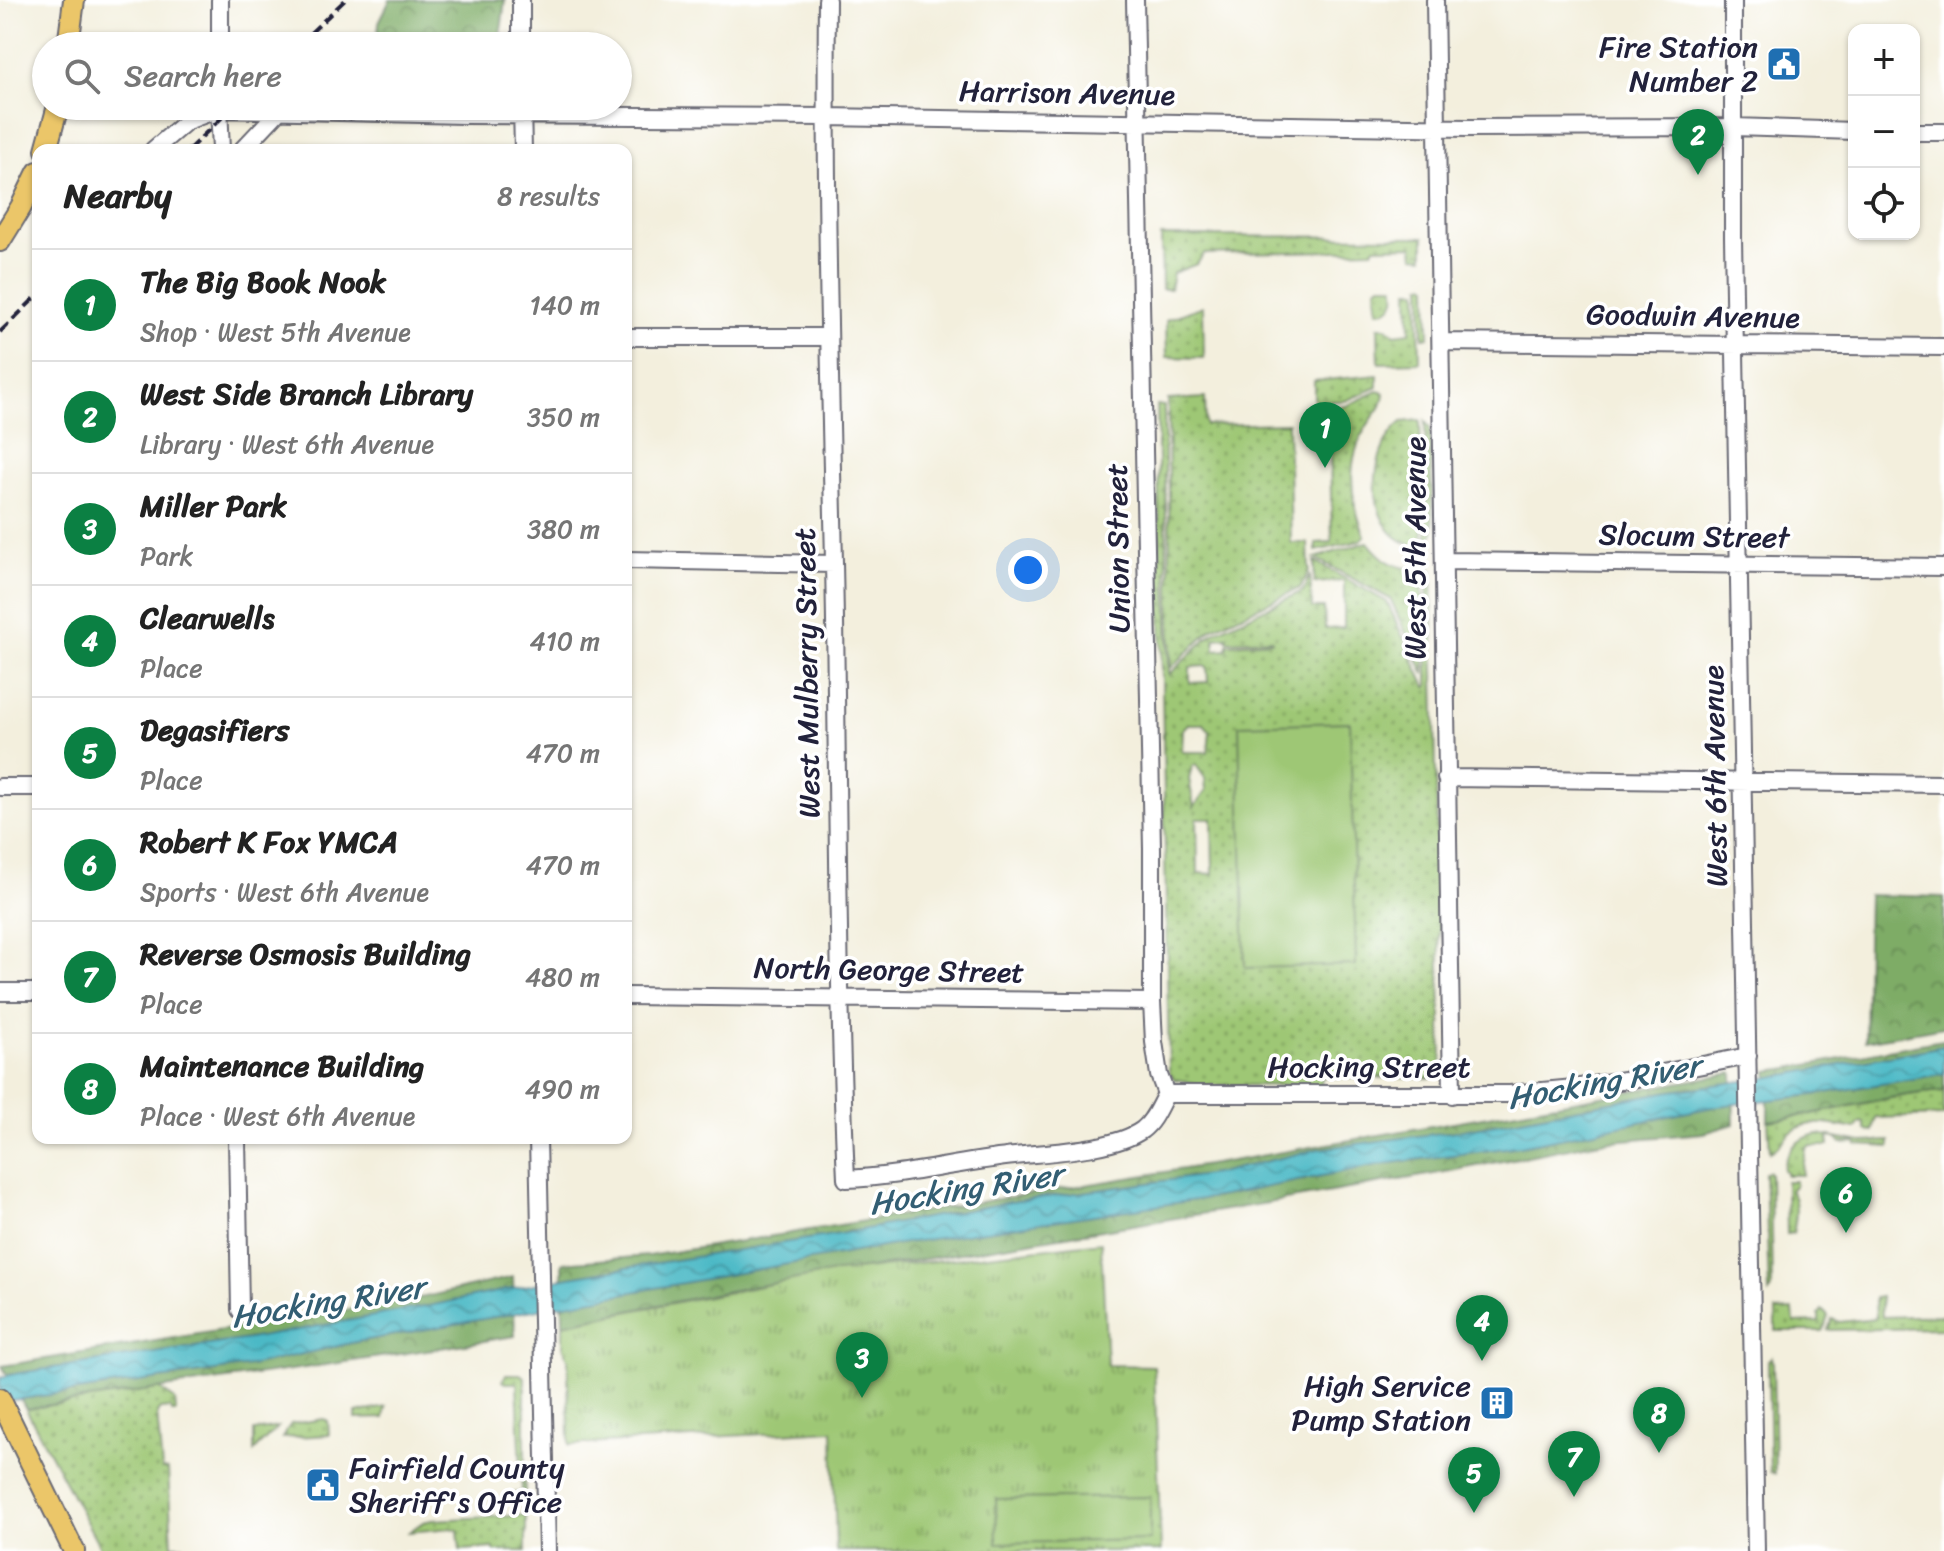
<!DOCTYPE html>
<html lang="en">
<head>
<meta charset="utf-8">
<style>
	:root { --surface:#fff; --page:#f6f6f6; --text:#222; --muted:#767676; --line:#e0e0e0; --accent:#0b8043 }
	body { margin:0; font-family:Sriracha,sans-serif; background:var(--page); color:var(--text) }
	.controls { position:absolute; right:24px; top:24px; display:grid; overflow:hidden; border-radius:16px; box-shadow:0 2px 6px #0004 }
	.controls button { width:72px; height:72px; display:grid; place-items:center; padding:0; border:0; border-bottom:2px solid var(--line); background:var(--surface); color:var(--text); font:40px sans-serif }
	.you { position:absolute; left:1028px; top:570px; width:28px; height:28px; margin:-20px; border:6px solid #fff; border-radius:50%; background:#1a73e8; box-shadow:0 0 0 12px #1a73e833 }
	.badge { display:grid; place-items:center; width:52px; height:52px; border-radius:50%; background:var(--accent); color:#fff; font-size:26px; font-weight:700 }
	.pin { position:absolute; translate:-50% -66px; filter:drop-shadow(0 2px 4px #0008) }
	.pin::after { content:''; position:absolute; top:42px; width:28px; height:24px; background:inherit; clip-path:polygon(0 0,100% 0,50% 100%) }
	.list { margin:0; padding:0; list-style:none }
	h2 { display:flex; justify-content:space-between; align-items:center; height:104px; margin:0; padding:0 32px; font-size:34px }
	h2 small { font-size:26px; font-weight:400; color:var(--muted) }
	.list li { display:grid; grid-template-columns:52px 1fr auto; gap:24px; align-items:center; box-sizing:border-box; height:112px; padding:0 32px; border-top:2px solid var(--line) }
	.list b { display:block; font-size:30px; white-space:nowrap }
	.list p { margin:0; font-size:26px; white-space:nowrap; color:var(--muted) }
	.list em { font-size:26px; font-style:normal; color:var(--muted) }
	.icon { flex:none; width:44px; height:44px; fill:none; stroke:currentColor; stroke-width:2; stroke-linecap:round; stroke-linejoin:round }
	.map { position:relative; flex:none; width:1944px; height:1551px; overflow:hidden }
	.search { position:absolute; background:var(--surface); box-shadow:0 2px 6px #0004; left:32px; top:32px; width:600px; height:88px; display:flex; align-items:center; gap:20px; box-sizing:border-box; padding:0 28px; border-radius:44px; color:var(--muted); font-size:30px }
	.panel { position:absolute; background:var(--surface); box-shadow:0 2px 6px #0004; left:32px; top:144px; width:600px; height:1000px; border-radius:16px }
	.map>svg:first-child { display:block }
	.grass { fill:url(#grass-dots); stroke:#607458; stroke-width:2; fill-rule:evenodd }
	.forest { fill:url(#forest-crowns); stroke:#506750; stroke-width:2 }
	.park { fill:url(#park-tufts); stroke:#607458; stroke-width:2 }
	.pitch { fill:#9ec774; stroke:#607458; stroke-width:2 }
	.water { fill:url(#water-waves); stroke:#376e80; stroke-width:2 }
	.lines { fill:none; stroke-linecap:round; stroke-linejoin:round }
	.minor-casing { stroke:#6b6a74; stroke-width:20 }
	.major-casing { stroke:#6b6a74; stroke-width:24 }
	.minor { stroke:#fff; stroke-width:16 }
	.major { stroke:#ebc669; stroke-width:20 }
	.rail { stroke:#22223b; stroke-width:4; stroke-dasharray:12 6; stroke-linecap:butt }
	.labels { text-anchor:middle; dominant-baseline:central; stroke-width:7; stroke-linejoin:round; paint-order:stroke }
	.poi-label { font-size:30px; fill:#22223b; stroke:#fff; text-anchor:end }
	.street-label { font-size:30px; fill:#22223b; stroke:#fff }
	.water-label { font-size:32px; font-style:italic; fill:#335e73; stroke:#fff }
</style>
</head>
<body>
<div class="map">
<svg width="1944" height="1551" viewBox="0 0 1944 1551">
	<defs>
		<pattern id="grass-dots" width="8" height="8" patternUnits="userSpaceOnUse" patternTransform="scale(2)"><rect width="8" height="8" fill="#9ec774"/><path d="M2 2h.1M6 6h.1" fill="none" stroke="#80a160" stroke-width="1.8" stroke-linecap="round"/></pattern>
		<pattern id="forest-crowns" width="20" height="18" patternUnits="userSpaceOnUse" patternTransform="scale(2)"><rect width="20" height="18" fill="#7eac66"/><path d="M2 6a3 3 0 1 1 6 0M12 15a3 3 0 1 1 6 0" fill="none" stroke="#678c55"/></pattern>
		<pattern id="park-tufts" width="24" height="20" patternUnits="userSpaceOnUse" patternTransform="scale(2)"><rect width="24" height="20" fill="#9ec774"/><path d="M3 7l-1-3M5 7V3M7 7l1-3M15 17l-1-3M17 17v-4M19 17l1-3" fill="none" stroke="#80a160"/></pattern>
		<pattern id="water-waves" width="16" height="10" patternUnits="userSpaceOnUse" patternTransform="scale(2)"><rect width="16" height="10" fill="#4cb9c6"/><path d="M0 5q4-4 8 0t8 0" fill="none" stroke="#3f96a2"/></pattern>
	</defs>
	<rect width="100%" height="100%" fill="#fff"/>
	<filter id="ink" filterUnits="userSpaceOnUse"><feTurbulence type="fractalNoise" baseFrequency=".0125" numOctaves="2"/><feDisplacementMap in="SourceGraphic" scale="16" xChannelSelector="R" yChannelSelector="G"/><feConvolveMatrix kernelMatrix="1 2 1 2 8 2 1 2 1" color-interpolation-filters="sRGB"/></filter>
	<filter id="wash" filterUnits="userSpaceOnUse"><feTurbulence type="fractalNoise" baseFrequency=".006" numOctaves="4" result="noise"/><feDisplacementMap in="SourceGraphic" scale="32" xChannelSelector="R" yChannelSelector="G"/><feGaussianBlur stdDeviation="1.8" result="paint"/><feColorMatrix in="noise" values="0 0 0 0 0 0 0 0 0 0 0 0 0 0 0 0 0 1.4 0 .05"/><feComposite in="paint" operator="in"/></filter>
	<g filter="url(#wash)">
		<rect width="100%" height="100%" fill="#f3efdd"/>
		<path class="grass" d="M 1161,236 L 1424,237 L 1424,257 L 1414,256 L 1413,246 L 1375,247 L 1373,250 L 1204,254 L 1197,264 L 1173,273 L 1170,289 L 1162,289 Z
			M 1425,284 L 1428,286 L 1429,337 L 1423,338 L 1422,285 Z
			M 1380,285 L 1394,285 C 1398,298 1394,312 1377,311 L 1376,289 Z
			M 1409,290 L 1418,290 L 1420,362 L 1379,363 L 1378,327 L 1387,327 L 1395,334 L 1410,332 Z
			M 1203,306 L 1204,358 L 1167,357 L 1166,320 Z
			M 1378,375 L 1378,387 L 1345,401 L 1314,401 L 1314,381 Z
			M 1378,391 L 1384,393 C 1383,410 1375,412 1367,426 C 1345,461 1350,500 1365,536 L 1359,541 L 1316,551 L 1316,543 L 1332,542 L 1329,407 L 1346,406 Z
			M 1205,398 L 1206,425 L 1288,423 L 1291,543 L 1308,543 L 1309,571 L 1300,588 L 1211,629 L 1171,668 L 1168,400 Z
			M 1157,405 L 1164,406 L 1169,675 L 1212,633 L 1303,591 L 1310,575 L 1312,608 L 1324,608 L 1325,629 L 1344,628 L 1344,581 L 1314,583 L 1314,561 L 1387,602 L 1426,687 L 1428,687 L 1427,564 L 1432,571 L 1442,1068 L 1433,1068 L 1431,1078 L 1322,1077 L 1321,1086 L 1205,1085 L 1174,1079 L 1169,1072 ZM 1227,637 L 1228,641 L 1271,639 L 1272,641 L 1228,644 L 1227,649 L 1215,650 L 1215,638 ZM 1207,666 L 1208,682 L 1190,683 L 1190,667 ZM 1188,724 L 1204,724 L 1210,731 L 1208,752 L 1182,752 L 1183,729 ZM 1196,765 L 1205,778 L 1206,791 L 1194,807 L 1189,779 L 1192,766 ZM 1197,818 L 1212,818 L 1213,874 L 1198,873 Z
			M 1420,420 L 1423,546 C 1364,545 1364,451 1402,422 Z
			M 1425,421 L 1430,428 L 1433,534 L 1427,546 Z
			M 1368,542 C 1383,562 1397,569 1422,570 L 1425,674 L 1390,599 L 1315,558 Z
			M 1944,1091 L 1944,1116 L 1876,1118 L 1873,1131 L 1866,1130 L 1864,1122 L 1859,1123 L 1856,1129 C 1837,1126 1811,1118 1793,1131 C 1784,1137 1780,1148 1770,1152 L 1768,1121 C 1827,1114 1884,1095 1944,1091 Z
			M 1818,1134 L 1862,1142 L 1890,1141 L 1890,1147 L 1857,1145 L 1856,1142 L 1841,1143 L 1837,1138 L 1828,1137 L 1829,1146 L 1809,1146 L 1806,1149 L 1802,1175 L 1786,1175 L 1786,1171 L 1783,1170 C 1785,1150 1798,1138 1818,1134 Z
			M 1768,1171 L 1770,1173 L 1772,1289 L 1769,1293 L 1765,1173 Z
			M 1786,1181 L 1795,1181 L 1795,1185 L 1790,1190 C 1799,1201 1796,1220 1793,1233 L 1787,1234 Z
			M 1881,1297 L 1882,1317 L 1944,1315 L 1944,1328 L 1828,1330 L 1832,1319 L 1840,1322 L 1876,1318 L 1875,1298 Z
			M 1793,1310 L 1794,1323 L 1819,1322 L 1819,1314 L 1822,1310 L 1828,1316 L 1823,1331 L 1776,1331 L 1776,1311 Z
			M 1772,1357 L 1773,1363 L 1775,1474 L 1770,1472 L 1768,1367 L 1768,1360 Z
			M 506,1374 L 520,1374 L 525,1377 L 525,1499 L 515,1499 L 510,1497 L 511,1494 L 522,1492 L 517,1383 L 506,1383 L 503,1381 Z
			M 159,1388 L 175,1400 L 176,1412 L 171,1412 L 170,1408 L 160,1409 L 157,1413 L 162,1469 L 168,1470 L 172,1545 L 183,1545 L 185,1551 L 102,1551 L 26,1409 Z
			M 386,1407 L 384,1418 L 356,1419 L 356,1413 Z
			M 324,1419 L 328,1421 L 329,1435 L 282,1438 L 291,1424 Z
			M 278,1427 L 254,1451 L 254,1431 Z
			M 526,1515 L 526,1551 L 494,1551 L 494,1548 L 460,1550 L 458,1530 L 451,1528 L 409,1532 L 423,1522 L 432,1520 Z"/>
		<path class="forest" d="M 390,0 L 505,0 L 499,46 L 377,46 L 379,22 Z
			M 1868,895 L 1944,897 L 1944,1027 L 1865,1041 Z
			M 1944,1040 L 1944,1091 C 1884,1095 1827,1114 1768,1121 L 1768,1071 C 1827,1064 1885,1049 1944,1040 Z
			M 1733,1073 L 1734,1124 L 1704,1133 L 1600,1142 L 1451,1171 L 1268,1203 L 734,1290 L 563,1324 L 562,1263 L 648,1256 L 735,1242 L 1220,1163 Z
			M 513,1277 L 515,1336 C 353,1363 189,1383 26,1409 L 2,1366 L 425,1297 Z"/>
		<path class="park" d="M 1101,1242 L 1107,1365 L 1154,1366 L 1161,1551 L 836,1551 L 833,1430 L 569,1445 L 568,1359 L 563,1346 L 563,1324 L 829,1273 Z"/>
		<path class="pitch" d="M 1350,722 L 1356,965 L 1245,968 L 1239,725 Z
			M 1150,1497 L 1150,1540 L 997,1543 L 996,1499 Z"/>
		<path class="water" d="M 1944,1046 L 1944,1074 L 1813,1095 L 1718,1106 L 1521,1146 L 1377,1165 L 1223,1196 L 905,1243 L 356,1342 L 250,1366 L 0,1402 L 0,1377 L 19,1373 L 248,1339 L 428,1306 L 569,1277 L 839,1234 L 1010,1202 L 1214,1174 L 1318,1149 L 1463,1130 L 1664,1092 L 1779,1076 Z"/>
	</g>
	<g filter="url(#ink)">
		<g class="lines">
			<defs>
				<path id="minor" d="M 521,0 L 521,46
					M 827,0 C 825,188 830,375 834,562 C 838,768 837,974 846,1179 C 897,1177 947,1165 998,1158 C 1037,1152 1111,1152 1142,1130 C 1154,1121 1159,1106 1166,1094
					M 1135,0 L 1152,849 L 1152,1002 L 1154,1042 L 1159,1075 L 1166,1094
					M 1435,0 L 1452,1095
					M 1733,0 L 1733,238 L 1756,1551
					M 220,46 L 220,0
					M 219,106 L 221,150
					M 522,106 L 523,150
					M 1914,132 L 1944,132
					M 153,150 L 187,121 L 219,109 L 464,115 L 826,117 L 1467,128 L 1734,127 L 1854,131
					M 242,150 L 278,112
					M 626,337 L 828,337
					M 1441,342 L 1944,347
					M 626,560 L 834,564
					M 1444,561 L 1944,567
					M 1446,778 L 1944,784
					M 0,787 L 38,787
					M 0,992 L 38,992
					M 626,996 L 1152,1002
					M 1166,1094 L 1510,1094 L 1574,1088 L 1637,1078 L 1748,1056
					M 237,1138 L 240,1310
					M 538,1138 L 547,1551"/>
				<path id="major" d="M 68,46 L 74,0
					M 46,150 L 58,106
					M 0,241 L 21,207 L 38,172
					M 0,1399 L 74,1551"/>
			</defs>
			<use href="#minor" class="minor-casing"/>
			<use href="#major" class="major-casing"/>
			<use href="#minor" class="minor"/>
			<use href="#major" class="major"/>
			<path class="rail" d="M 297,46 L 345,0
				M 188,150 L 234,106
				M 0,332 L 38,295"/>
		</g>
	</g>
	<defs>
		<symbol id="civic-square" viewBox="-11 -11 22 22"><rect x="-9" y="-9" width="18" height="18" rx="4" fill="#1f6fb2" stroke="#fff"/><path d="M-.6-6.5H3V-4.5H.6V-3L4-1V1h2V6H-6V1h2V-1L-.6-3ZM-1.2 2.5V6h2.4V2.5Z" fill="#fff"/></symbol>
		<symbol id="building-square" viewBox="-11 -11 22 22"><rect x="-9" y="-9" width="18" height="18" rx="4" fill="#1f6fb2" stroke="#fff"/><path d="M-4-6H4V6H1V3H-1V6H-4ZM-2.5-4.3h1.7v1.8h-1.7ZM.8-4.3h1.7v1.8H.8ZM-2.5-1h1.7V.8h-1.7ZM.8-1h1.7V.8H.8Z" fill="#fff"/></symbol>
	</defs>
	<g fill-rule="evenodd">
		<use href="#civic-square" x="1764" y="44" width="40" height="40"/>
		<use href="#building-square" x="1477" y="1383" width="40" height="40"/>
		<use href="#civic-square" x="303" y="1465" width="40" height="40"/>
	</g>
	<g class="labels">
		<g class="poi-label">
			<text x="1758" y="47">Fire Station<tspan x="1758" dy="34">Number 2</tspan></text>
			<text x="1471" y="1386">High Service<tspan x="1471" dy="34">Pump Station</tspan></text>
			<text x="349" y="1468" text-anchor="start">Fairfield County<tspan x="349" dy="34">Sheriff's Office</tspan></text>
		</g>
		<g class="street-label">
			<text transform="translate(1067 93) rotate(1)">Harrison Avenue</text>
			<text transform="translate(1693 316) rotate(1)">Goodwin Avenue</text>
			<text transform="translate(1694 536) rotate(1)">Slocum Street</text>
			<text transform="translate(1118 548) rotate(-91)">Union Street</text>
			<text transform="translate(1415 548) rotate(-90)">West 5th Avenue</text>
			<text transform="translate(807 673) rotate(-91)">West Mulberry Street</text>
			<text transform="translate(1715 776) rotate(-91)">West 6th Avenue</text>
			<text transform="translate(889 970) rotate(1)">North George Street</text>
			<text x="1369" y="1067">Hocking Street</text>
		</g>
		<g class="water-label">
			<text transform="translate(1604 1082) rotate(-10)">Hocking River</text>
			<text transform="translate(966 1189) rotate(-9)">Hocking River</text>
			<text transform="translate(328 1302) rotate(-9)">Hocking River</text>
		</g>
	</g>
</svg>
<div class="controls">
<button>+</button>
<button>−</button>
<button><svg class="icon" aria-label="locate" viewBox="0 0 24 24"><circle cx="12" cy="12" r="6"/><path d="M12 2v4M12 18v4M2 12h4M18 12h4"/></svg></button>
</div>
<div class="you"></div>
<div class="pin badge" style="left:1325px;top:468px">1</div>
<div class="pin badge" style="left:1698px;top:175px">2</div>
<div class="pin badge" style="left:862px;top:1398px">3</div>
<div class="pin badge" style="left:1482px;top:1361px">4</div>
<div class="pin badge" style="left:1474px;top:1513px">5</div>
<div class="pin badge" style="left:1846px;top:1233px">6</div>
<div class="pin badge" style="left:1574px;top:1497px">7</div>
<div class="pin badge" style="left:1659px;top:1453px">8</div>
<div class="search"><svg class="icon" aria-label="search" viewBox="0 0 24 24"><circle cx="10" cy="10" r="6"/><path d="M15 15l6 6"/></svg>Search here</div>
<section class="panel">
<h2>Nearby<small>8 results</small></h2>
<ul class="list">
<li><span class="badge">1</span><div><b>The Big Book Nook</b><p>Shop · West 5th Avenue</p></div><em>140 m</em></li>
<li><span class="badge">2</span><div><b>West Side Branch Library</b><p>Library · West 6th Avenue</p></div><em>350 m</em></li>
<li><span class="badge">3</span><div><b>Miller Park</b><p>Park</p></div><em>380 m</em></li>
<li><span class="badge">4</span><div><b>Clearwells</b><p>Place</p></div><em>410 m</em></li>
<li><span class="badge">5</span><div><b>Degasifiers</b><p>Place</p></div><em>470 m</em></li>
<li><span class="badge">6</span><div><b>Robert K Fox YMCA</b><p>Sports · West 6th Avenue</p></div><em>470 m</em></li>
<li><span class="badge">7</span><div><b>Reverse Osmosis Building</b><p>Place</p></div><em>480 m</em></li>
<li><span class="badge">8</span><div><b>Maintenance Building</b><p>Place · West 6th Avenue</p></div><em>490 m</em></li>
</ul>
</section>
</div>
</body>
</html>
